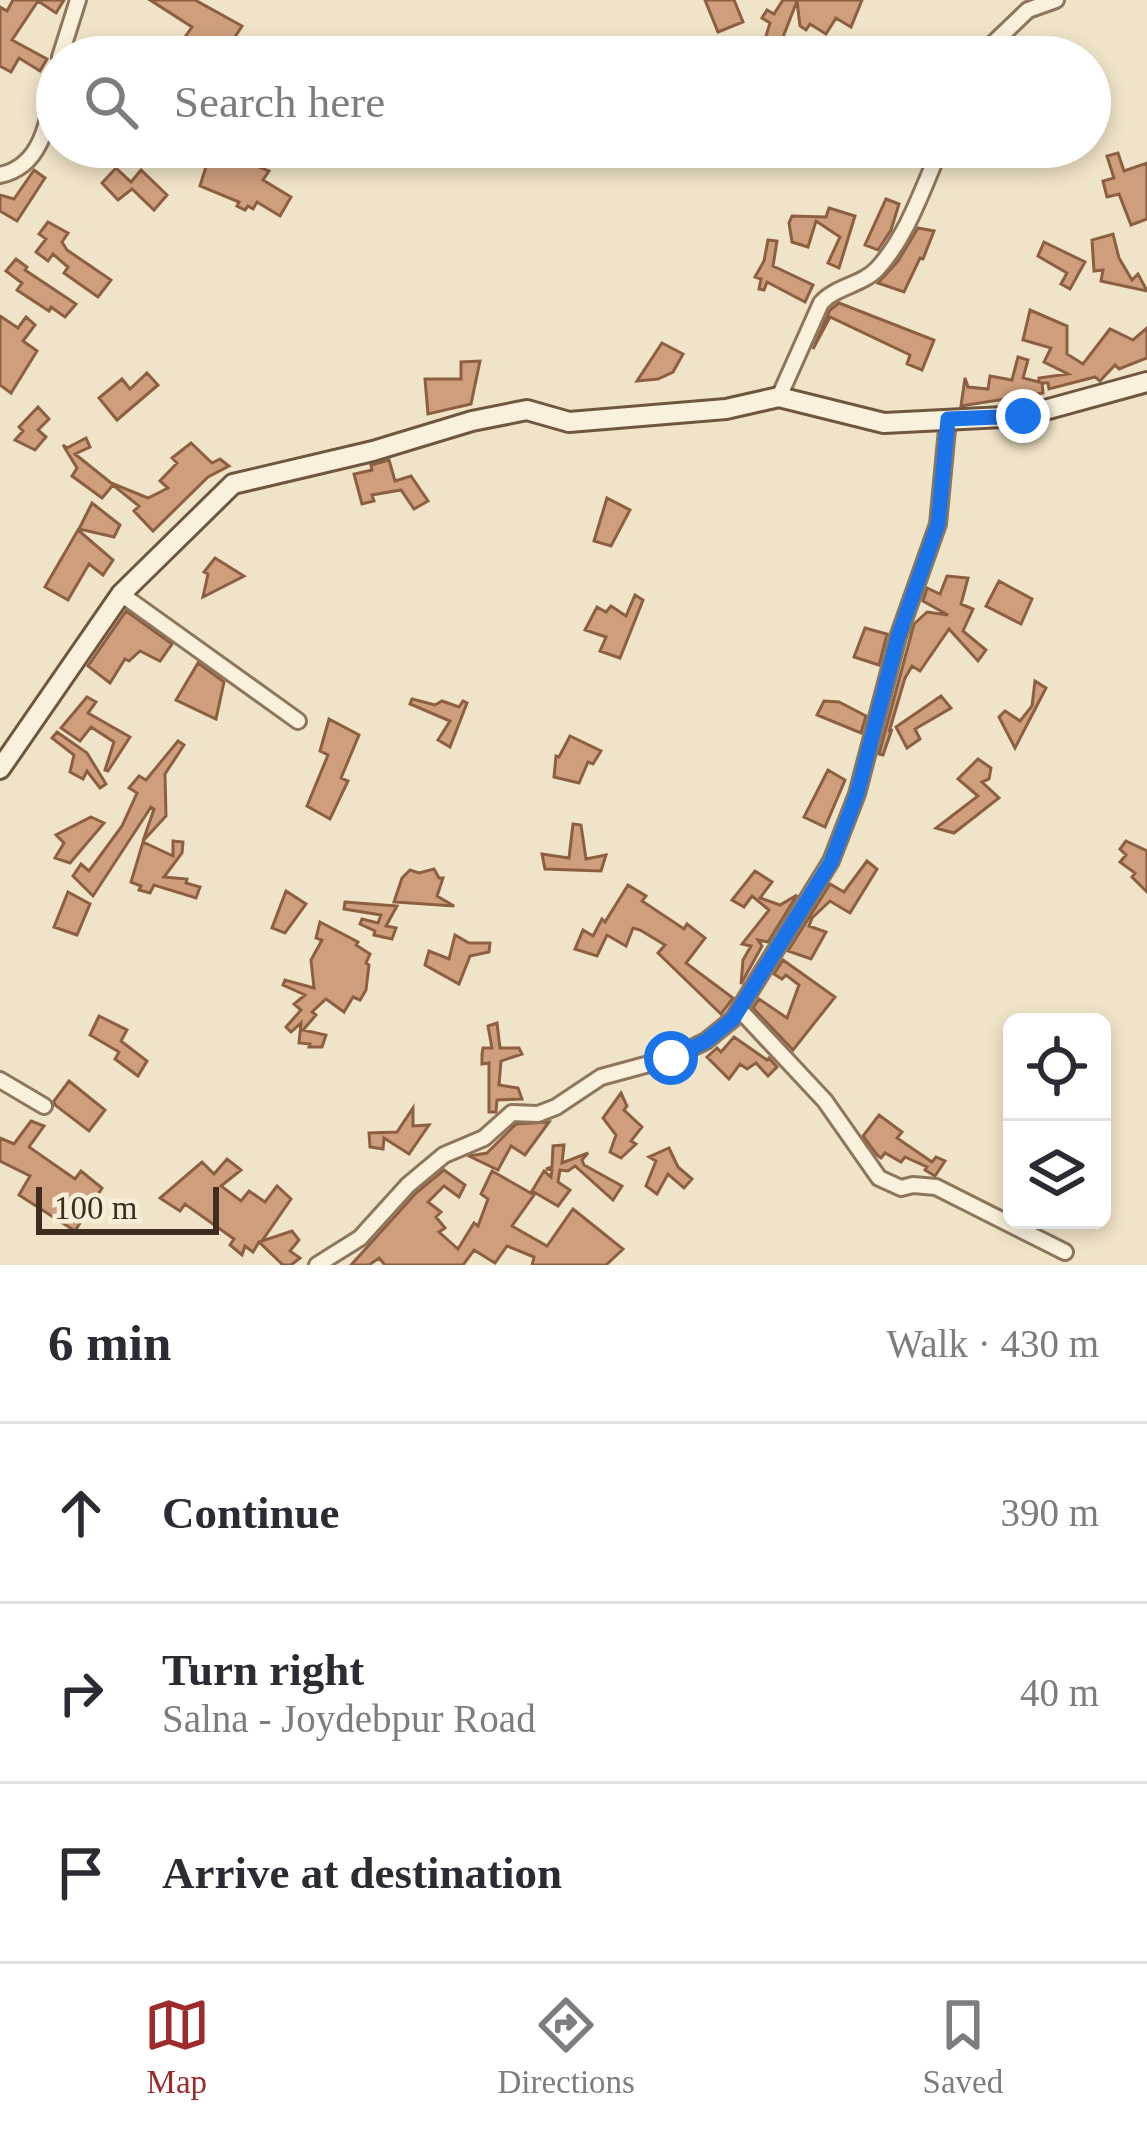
<!DOCTYPE html>
<html lang="en">
<head>
<meta charset="utf-8">
<style>
	:root { --surface:#fff; --page:#f2f2f3; --text:#2b2b33; --muted:#7c7c81; --line:#e1e1e2; --accent:#9e2a2b }
	body { margin:0; font-family:"Times New Roman",serif; background:var(--page); color:var(--text) }
	.controls { position:absolute; right:36px; bottom:36px; display:grid; overflow:hidden; border-radius:18px; box-shadow:0 6px 18px #0003 }
	.controls button { width:108px; height:108px; display:grid; place-items:center; padding:0; border:0; border-bottom:3px solid var(--line); background:var(--surface); color:var(--text); font:60px sans-serif }
	.scale { position:absolute; left:36px; bottom:30px; width:183px; box-sizing:border-box; padding-left:12px; border:6px solid #3d2e20; border-top:0; font-size:33px; line-height:42px; white-space:nowrap; color:#3d2e20; -webkit-text-stroke:9px #f7eed8; paint-order:stroke }
	.stop { position:absolute; width:36px; height:36px; margin:-27px; border:9px solid #1a73e8; border-radius:50%; background:#fff }
	.stop.end { background:#1a73e8; border-color:#fff; box-shadow:0 3px 12px #0008 }
	.list { margin:0; padding:0; list-style:none }
	h2 { display:flex; justify-content:space-between; align-items:center; height:156px; margin:0; padding:0 48px; font-size:51px }
	h2 small { font-size:39px; font-weight:400; color:var(--muted) }
	.list li { display:grid; grid-template-columns:78px 1fr auto; gap:36px; align-items:center; box-sizing:border-box; height:180px; padding:0 48px; border-top:3px solid var(--line) }
	.list b { display:block; font-size:45px; white-space:nowrap }
	.list p { margin:0; font-size:39px; white-space:nowrap; color:var(--muted) }
	.list em { font-size:39px; font-style:normal; color:var(--muted) }
	.icon { flex:none; width:66px; height:66px; fill:none; stroke:currentColor; stroke-width:2; stroke-linecap:round; stroke-linejoin:round }
	.map { position:relative; flex:none; width:1147px; height:1265px; overflow:hidden }
	.search { position:absolute; background:var(--surface); box-shadow:0 6px 18px #0003; left:36px; right:36px; top:36px; height:132px; display:flex; align-items:center; gap:30px; box-sizing:border-box; padding:0 42px; border-radius:66px; color:var(--muted); font-size:45px }
	.sheet { height:696px; background:var(--surface) }
	nav { display:flex; justify-content:space-around; align-items:center; box-sizing:border-box; height:168px; border-top:3px solid var(--line); background:var(--surface); font-size:33px; color:var(--muted) }
	nav a { display:grid; justify-items:center; gap:6px }
	nav .on { color:var(--accent) }
	.map>svg:first-child { display:block }
	.building { fill:#cf9f7d; stroke:#8d5f41; stroke-width:3 }
	.lines { fill:none; stroke-linecap:round; stroke-linejoin:round }
	.minor-casing { stroke:#8d765c; stroke-width:20 }
	.secondary-casing { stroke:#6f573f; stroke-width:24 }
	.minor { stroke:#faf1dc; stroke-width:14 }
	.secondary { stroke:#faf1dc; stroke-width:18 }
	.route { stroke:#1a73e8; stroke-width:15 }
</style>
</head>
<body>
<div class="map">
<svg width="1147" height="1265" viewBox="0 0 1147 1265">
	<rect width="100%" height="100%" fill="#f0e4c8"/>
	<path class="building" d="M 13,0 L 64,0 L 56,13 L 38,1 L 12,40 L 47,59 L 40,71 L 19,58 L 11,72 L 0,66 L 0,7 L 7,11 Z
		M 150,0 L 195,0 L 242,26 L 222,57 L 171,57 L 192,27 Z
		M 705,0 L 734,0 L 743,22 L 718,32 Z
		M 783,0 L 862,0 L 851,27 L 836,18 L 826,34 L 810,24 L 806,30 L 800,26 L 797,1 L 776,55 L 762,49 L 770,23 L 762,18 L 767,10 L 774,14 Z
		M 212,147 L 242,147 L 250,151 L 244,161 L 269,171 L 263,180 L 291,197 L 280,216 L 257,202 L 253,209 L 248,206 L 245,210 L 237,206 L 239,202 L 200,186 Z
		M 1118,153 L 1124,171 L 1147,163 L 1147,219 L 1131,225 L 1119,194 L 1107,197 L 1103,181 L 1114,178 L 1107,156 Z
		M 116,168 L 131,182 L 141,170 L 167,195 L 154,210 L 132,189 L 118,200 L 102,183 Z
		M 34,170 L 45,178 L 17,221 L 0,211 L 0,195 L 14,199 Z
		M 886,199 L 899,204 L 891,230 L 878,250 L 865,245 Z
		M 829,208 L 855,216 L 839,268 L 828,263 L 840,237 L 816,221 L 808,247 L 792,242 L 789,223 L 792,216 L 826,217 Z
		M 48,222 L 68,233 L 62,242 L 67,250 L 111,280 L 98,297 L 64,273 L 68,267 L 53,254 L 48,261 L 36,252 L 46,239 L 39,234 Z
		M 918,228 L 934,231 L 923,259 L 920,258 L 904,292 L 878,283 L 898,261 Z
		M 1113,234 L 1119,258 L 1132,280 L 1138,274 L 1147,291 L 1101,281 L 1103,270 L 1094,271 L 1092,240 Z
		M 768,240 L 777,241 L 773,266 L 813,285 L 805,302 L 767,282 L 764,290 L 759,289 L 761,279 L 755,277 L 764,261 Z
		M 1044,242 L 1085,262 L 1070,289 L 1061,284 L 1067,273 L 1038,256 Z
		M 16,259 L 27,267 L 25,270 L 76,304 L 65,317 L 51,307 L 49,311 L 17,290 L 22,283 L 6,271 Z
		M 839,303 L 934,340 L 922,370 L 907,364 L 910,355 L 830,317 L 813,349 L 830,310 Z
		M 1030,310 L 1067,326 L 1067,354 L 1083,364 L 1110,329 L 1133,340 L 1147,328 L 1147,358 L 1119,369 L 1115,365 L 1100,381 L 1095,377 L 1049,389 L 1048,383 L 1042,383 L 1043,393 L 961,406 L 965,378 L 968,387 L 988,389 L 990,376 L 1012,380 L 1018,357 L 1028,360 L 1023,378 L 1039,382 L 1039,378 L 1068,374 L 1044,362 L 1051,348 L 1023,340 Z
		M 0,316 L 18,328 L 26,317 L 35,325 L 23,341 L 37,351 L 11,393 L 0,385 Z
		M 662,343 L 683,354 L 673,372 L 658,379 L 637,381 Z
		M 480,361 L 471,404 L 428,414 L 425,379 L 461,379 L 461,362 Z
		M 147,373 L 158,385 L 117,420 L 99,398 L 122,379 L 130,389 Z
		M 38,407 L 49,419 L 38,430 L 46,437 L 35,450 L 15,440 L 23,431 L 19,427 Z
		M 86,438 L 90,447 L 75,454 L 111,483 L 148,498 L 168,488 L 160,481 L 177,463 L 172,458 L 191,443 L 212,463 L 220,459 L 229,466 L 208,477 L 153,531 L 134,511 L 139,506 L 113,485 L 102,498 L 72,476 L 77,468 L 63,445 L 67,448 Z
		M 389,460 L 395,481 L 411,476 L 428,501 L 414,509 L 401,490 L 372,495 L 374,501 L 362,504 L 354,474 L 372,470 L 371,465 Z
		M 607,498 L 630,510 L 611,546 L 594,541 Z
		M 92,503 L 120,525 L 114,537 L 79,529 Z
		M 78,530 L 113,560 L 103,575 L 89,564 L 68,600 L 45,587 Z
		M 215,558 L 244,576 L 203,597 L 208,574 L 204,572 Z
		M 947,576 L 968,578 L 961,604 L 973,609 L 963,631 L 986,650 L 978,661 L 949,629 L 920,671 L 912,666 L 905,678 L 889,732 L 892,729 L 883,755 L 879,754 L 914,624 L 927,612 L 948,615 L 923,601 L 927,588 L 940,594 Z
		M 999,581 L 1032,599 L 1021,624 L 986,606 Z
		M 635,595 L 643,600 L 620,658 L 600,651 L 606,637 L 585,630 L 597,607 L 606,612 L 611,606 L 626,616 Z
		M 126,611 L 172,644 L 160,661 L 140,651 L 129,661 L 125,659 L 110,683 L 88,666 Z
		M 865,628 L 887,634 L 879,665 L 854,657 Z
		M 198,663 L 224,682 L 216,719 L 176,700 Z
		M 1035,681 L 1046,688 L 1015,748 L 999,717 L 1005,711 L 1020,721 L 1032,706 Z
		M 941,696 L 951,708 L 915,729 L 920,739 L 907,748 L 896,727 Z
		M 87,697 L 96,702 L 88,713 L 130,737 L 108,771 L 105,770 L 114,742 L 91,727 L 80,741 L 61,728 Z
		M 412,699 L 435,705 L 442,701 L 459,707 L 463,701 L 467,703 L 450,747 L 438,740 L 450,721 L 410,704 Z
		M 824,701 L 839,702 L 866,716 L 861,733 L 817,715 Z
		M 329,719 L 359,735 L 341,778 L 348,781 L 330,819 L 307,806 L 328,755 L 320,751 Z
		M 57,732 L 87,753 L 106,784 L 100,788 L 87,771 L 83,779 L 70,772 L 74,755 L 52,738 Z
		M 570,736 L 601,751 L 593,764 L 588,762 L 579,783 L 554,777 L 556,756 L 559,757 Z
		M 178,741 L 184,745 L 165,774 L 166,816 L 143,841 L 154,809 L 151,807 L 93,896 L 73,876 L 81,864 L 89,871 L 122,826 L 137,793 L 129,788 L 139,776 L 146,780 Z
		M 978,759 L 991,768 L 989,779 L 982,782 L 999,798 L 954,833 L 936,828 L 978,796 L 958,779 Z
		M 828,770 L 845,780 L 825,827 L 804,817 Z
		M 91,817 L 104,823 L 70,863 L 55,858 L 64,843 L 56,835 Z
		M 573,824 L 581,825 L 586,859 L 606,855 L 601,871 L 545,869 L 542,854 L 569,858 Z
		M 173,841 L 183,842 L 182,853 L 164,877 L 187,879 L 186,883 L 200,887 L 196,898 L 154,885 L 150,893 L 139,890 L 141,886 L 131,882 L 143,842 L 173,856 Z
		M 1126,841 L 1147,851 L 1147,892 L 1132,877 L 1135,873 L 1120,862 L 1126,855 L 1120,849 Z
		M 867,861 L 877,869 L 850,913 L 830,901 L 812,918 L 809,926 L 826,932 L 811,959 L 788,951 L 830,884 L 844,892 Z
		M 434,869 L 439,878 L 443,878 L 437,896 L 454,906 L 394,902 L 402,878 L 410,870 L 419,873 Z
		M 755,871 L 772,882 L 760,898 L 780,905 L 797,895 L 768,942 L 758,940 L 762,946 L 741,984 L 743,960 L 751,946 L 742,944 L 769,910 L 752,896 L 744,907 L 732,900 Z
		M 628,885 L 646,896 L 642,901 L 684,929 L 687,924 L 705,938 L 686,963 L 733,998 L 721,1014 L 658,953 L 665,945 L 640,930 L 633,928 L 626,946 L 607,935 L 597,956 L 575,949 L 583,930 L 593,936 L 602,919 L 605,922 Z
		M 286,891 L 306,904 L 285,933 L 272,928 Z
		M 68,892 L 90,904 L 77,935 L 54,927 Z
		M 345,902 L 397,906 L 386,926 L 396,928 L 392,939 L 374,935 L 375,931 L 360,924 L 362,919 L 378,923 L 381,915 L 344,909 Z
		M 320,922 L 358,942 L 356,945 L 370,954 L 366,963 L 369,965 L 366,990 L 360,1000 L 353,997 L 344,1012 L 326,999 L 312,1012 L 316,1015 L 303,1030 L 326,1035 L 322,1047 L 309,1047 L 310,1044 L 299,1043 L 301,1023 L 291,1032 L 286,1027 L 301,1010 L 294,1004 L 305,995 L 283,985 L 285,980 L 314,988 L 311,960 L 322,940 L 316,938 Z
		M 455,935 L 469,943 L 490,943 L 489,952 L 470,956 L 459,984 L 425,965 L 429,951 L 449,959 Z
		M 783,960 L 835,997 L 793,1050 L 753,1008 L 759,999 L 787,1018 L 799,985 L 786,975 L 782,979 L 774,974 Z
		M 99,1016 L 127,1030 L 121,1041 L 147,1061 L 138,1076 L 115,1059 L 119,1052 L 90,1035 Z
		M 497,1023 L 500,1048 L 519,1048 L 522,1054 L 501,1061 L 499,1085 L 518,1088 L 522,1099 L 497,1100 L 496,1112 L 489,1112 L 489,1063 L 482,1064 L 482,1054 L 483,1048 L 492,1048 L 488,1026 Z
		M 734,1037 L 767,1060 L 769,1058 L 777,1067 L 768,1076 L 756,1063 L 747,1069 L 740,1064 L 729,1079 L 707,1057 L 717,1048 L 721,1052 Z
		M 69,1081 L 105,1110 L 89,1131 L 55,1105 L 54,1101 Z
		M 621,1093 L 627,1106 L 624,1110 L 642,1127 L 631,1141 L 636,1144 L 621,1158 L 610,1152 L 616,1135 L 603,1118 Z
		M 413,1108 L 413,1126 L 429,1125 L 409,1154 L 384,1138 L 383,1149 L 370,1147 L 369,1133 L 397,1132 Z
		M 879,1115 L 902,1132 L 897,1138 L 932,1162 L 936,1157 L 945,1161 L 935,1176 L 925,1170 L 927,1167 L 905,1157 L 901,1162 L 885,1153 L 881,1158 L 877,1155 L 863,1136 Z
		M 31,1121 L 44,1126 L 29,1147 L 75,1179 L 81,1171 L 102,1188 L 75,1231 L 19,1195 L 30,1176 L 0,1161 L 0,1138 L 14,1144 Z
		M 549,1122 L 525,1155 L 511,1146 L 498,1170 L 469,1156 L 487,1153 L 516,1124 Z
		M 564,1145 L 562,1163 L 588,1153 L 582,1160 L 584,1165 L 622,1186 L 613,1200 L 575,1166 L 568,1171 L 560,1170 L 558,1182 L 570,1190 L 558,1206 L 532,1191 L 544,1171 L 551,1177 L 552,1170 L 546,1169 L 552,1167 L 553,1146 Z
		M 669,1148 L 678,1167 L 692,1179 L 684,1188 L 668,1174 L 657,1194 L 646,1186 L 656,1161 L 649,1157 Z
		M 227,1159 L 241,1170 L 221,1186 L 241,1201 L 249,1191 L 265,1202 L 277,1186 L 291,1199 L 262,1241 L 292,1231 L 299,1240 L 290,1251 L 300,1258 L 291,1265 L 283,1265 L 259,1242 L 253,1252 L 245,1246 L 242,1255 L 230,1245 L 234,1239 L 185,1204 L 180,1211 L 160,1198 L 202,1162 L 214,1174 Z
		M 444,1170 L 465,1185 L 459,1197 L 444,1186 L 428,1202 L 441,1212 L 436,1217 L 445,1228 L 439,1232 L 458,1249 L 474,1223 L 478,1226 L 488,1199 L 481,1194 L 492,1171 L 534,1195 L 512,1226 L 547,1246 L 573,1209 L 623,1249 L 606,1265 L 532,1265 L 534,1257 L 507,1246 L 495,1263 L 474,1250 L 463,1265 L 385,1265 L 379,1258 L 369,1265 L 351,1265 L 416,1193 Z"/>
	<g class="lines">
		<defs>
			<path id="minor" d="M 60,57 L 78,0
				M 979,57 L 1028,10 L 1056,0
				M 0,175 C 47,165 49,111 57,71
				M 779,397 L 821,303 C 836,286 863,285 878,268 C 908,235 923,187 941,147
				M 121,594 L 298,721
				M 739,1009 L 825,1101 L 879,1178 L 901,1188 L 913,1185 L 936,1187 L 1065,1252
				M 0,1080 L 44,1106
				M 317,1265 L 360,1238 L 408,1185 L 444,1155 L 484,1138 L 512,1113 L 538,1114 L 556,1107 L 601,1077 L 671,1058 L 706,1041 L 733,1019 L 831,861 L 857,794 L 898,637 L 938,524 L 948,419"/>
			<path id="secondary" d="M 0,769 L 121,594 L 233,484 L 373,451 L 472,421 L 527,410 L 569,422 L 726,409 L 779,397 L 884,423 L 1023,416 L 1147,382"/>
		</defs>
		<use href="#minor" class="minor-casing"/>
		<use href="#secondary" class="secondary-casing"/>
		<use href="#minor" class="minor"/>
		<use href="#secondary" class="secondary"/>
	</g>
	<g class="lines">
		<path class="route" d="M 671,1058 L 706,1041 L 733,1019 L 831,862 L 857,794 L 898,637 L 938,524 L 948,419 L 1023,416"/>
	</g>
</svg>
<div class="controls">
<button><svg class="icon" aria-label="locate" viewBox="0 0 24 24"><circle cx="12" cy="12" r="6"/><path d="M12 2v4M12 18v4M2 12h4M18 12h4"/></svg></button>
<button><svg class="icon" aria-label="layers" viewBox="0 0 24 24"><path d="M12 4l9 5-9 5-9-5zM3 14l9 5 9-5"/></svg></button>
</div>
<div class="scale">100 m</div>
<div class="stop" style="left:671px;top:1058px"></div>
<div class="stop end" style="left:1023px;top:416px"></div>
<div class="search"><svg class="icon" aria-label="search" viewBox="0 0 24 24"><circle cx="10" cy="10" r="6"/><path d="M15 15l6 6"/></svg>Search here</div>
</div>
<section class="sheet">
<h2>6 min<small>Walk · 430 m</small></h2>
<ul class="list">
<li><svg class="icon" aria-label="ahead" viewBox="0 0 24 24"><path d="M12 20V5M6 11l6-6 6 6"/></svg><div><b>Continue</b></div><em>390 m</em></li>
<li><svg class="icon" aria-label="right" viewBox="0 0 24 24"><path d="M7 20v-9h11M14 6l5 5-5 5"/></svg><div><b>Turn right</b><p>Salna - Joydebpur Road</p></div><em>40 m</em></li>
<li><svg class="icon" aria-label="arrive" viewBox="0 0 24 24"><path d="M6 21V4h12l-3 4 3 4H6"/></svg><div><b>Arrive at destination</b></div></li>
</ul>
</section>
<nav>
<a class="on"><svg class="icon" aria-label="map" viewBox="0 0 24 24"><path d="M3 6l6-2 6 2 6-2v14l-6 2-6-2-6 2zM9 4v14M15 6v14"/></svg>Map</a>
<a><svg class="icon" aria-label="directions" viewBox="0 0 24 24"><path d="M12 3l9 9-9 9-9-9zM9 14v-3h6M13 9l2 2-2 2"/></svg>Directions</a>
<a><svg class="icon" aria-label="saved" viewBox="0 0 24 24"><path d="M7 4h10v16l-5-4-5 4z"/></svg>Saved</a>
</nav>
</body>
</html>
